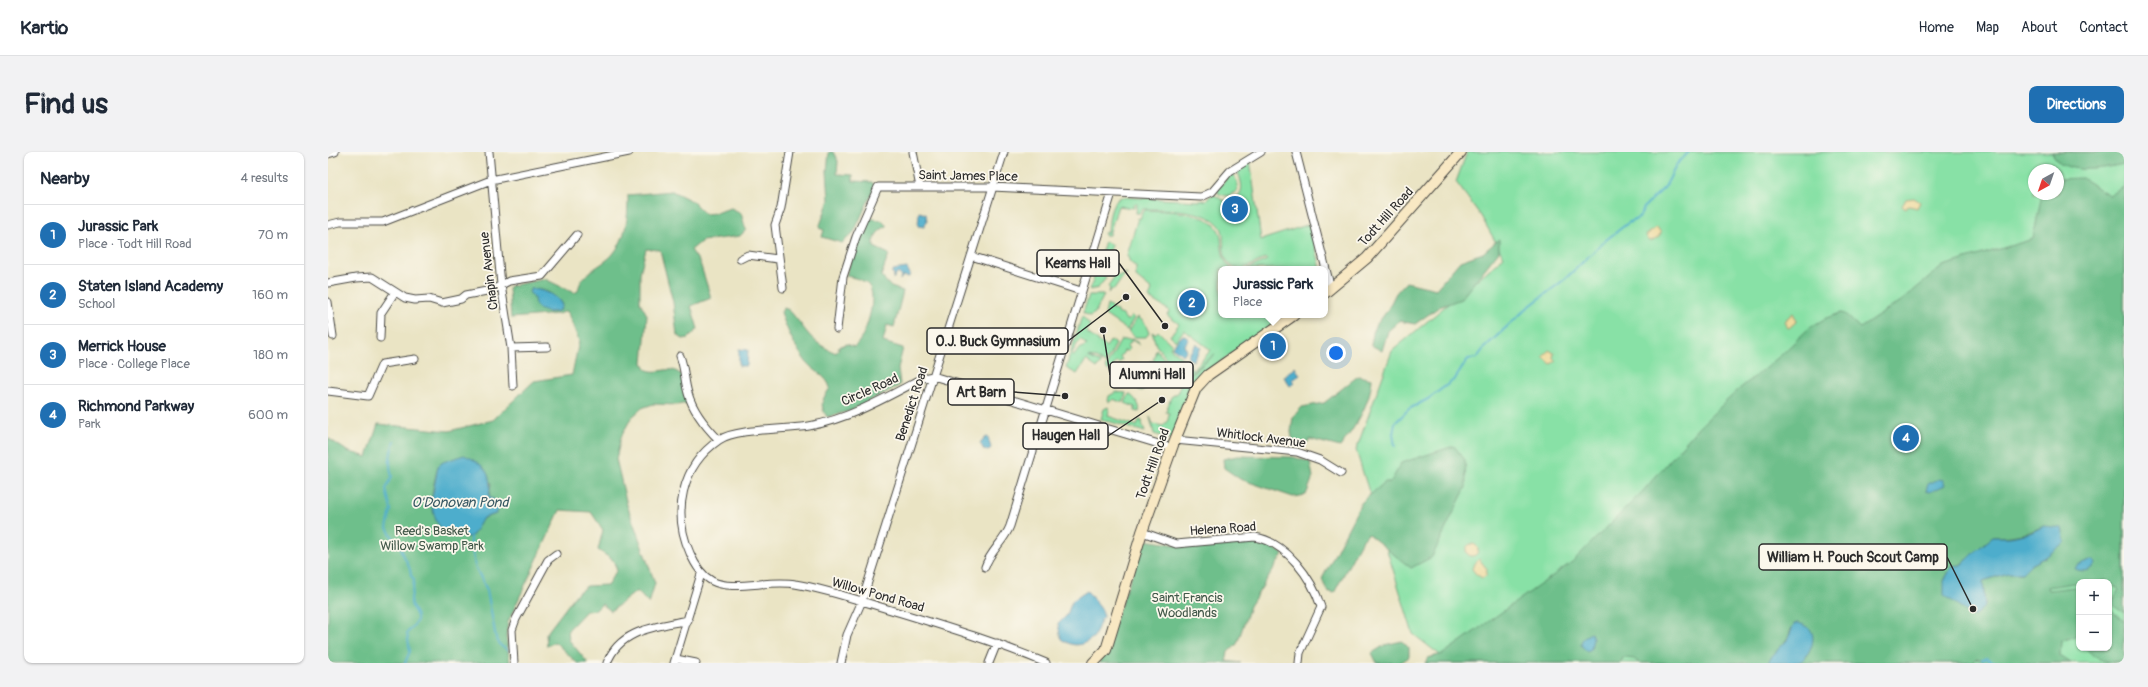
<!DOCTYPE html>
<html lang="en">
<head>
<meta charset="utf-8">
<style>
	:root { --surface:#fff; --page:#f2f2f3; --text:#1f2937; --muted:#747a83; --line:#e0e1e3; --accent:#1f6fb2 }
	body { margin:0; font-family:Pangolin,sans-serif; background:var(--page); color:var(--text) }
	.controls { position:absolute; right:12px; bottom:12px; display:grid; overflow:hidden; border-radius:8px; box-shadow:0 1px 3px #0004 }
	.controls button { width:36px; height:36px; display:grid; place-items:center; padding:0; border:0; border-bottom:1px solid var(--line); background:var(--surface); color:var(--text); font:20px sans-serif }
	.compass { position:absolute; left:1700px; top:12px; width:36px; height:36px; border-radius:50%; background:var(--surface); box-shadow:0 1px 3px #0004; rotate:220deg }
	.you { position:absolute; left:1008px; top:201px; width:14px; height:14px; margin:-10px; border:3px solid #fff; border-radius:50%; background:#1a73e8; box-shadow:0 0 0 6px #1a73e833 }
	.badge { display:grid; place-items:center; width:26px; height:26px; border-radius:50%; background:var(--accent); color:#fff; font-size:13px; font-weight:700 }
	.pin { position:absolute; translate:-50% -50%; border:2px solid #fff; box-shadow:0 1px 4px #0006 }
	.popup { position:absolute; left:890px; top:114px; width:110px; height:52px; box-sizing:border-box; display:grid; place-content:center; border-radius:8px; background:var(--surface); filter:drop-shadow(0 1px 3px #0005); font-size:13px; white-space:nowrap; color:var(--muted) }
	.popup b { font-size:15px; color:var(--text) }
	.popup::after { content:''; position:absolute; left:50%; top:100%; margin-left:-8px; border:8px solid transparent; border-top-color:var(--surface) }
	.list { margin:0; padding:0; list-style:none }
	h2 { display:flex; justify-content:space-between; align-items:center; height:52px; margin:0; padding:0 16px; font-size:17px }
	h2 small { font-size:13px; font-weight:400; color:var(--muted) }
	.list li { display:grid; grid-template-columns:26px 1fr auto; gap:12px; align-items:center; box-sizing:border-box; height:60px; padding:0 16px; border-top:1px solid var(--line) }
	.list b { display:block; font-size:15px; white-space:nowrap }
	.list p { margin:0; font-size:13px; white-space:nowrap; color:var(--muted) }
	.list em { font-size:13px; font-style:normal; color:var(--muted) }
	.map { position:relative; flex:none; width:1796px; height:511px; overflow:hidden; border-radius:8px }
	header { display:flex; align-items:center; gap:24px; box-sizing:border-box; height:56px; padding:0 20px; background:var(--surface); border-bottom:1px solid var(--line) }
	header strong { font-size:19px }
	nav { display:flex; gap:22px; margin-inline-start:auto; font-size:14px }
	.intro { display:flex; align-items:center; justify-content:space-between; box-sizing:border-box; height:96px; padding:0 24px }
	h1 { margin:0; font-size:28px }
	.button { padding:10px 18px; border-radius:8px; background:var(--accent); color:#fff; font-size:14px; font-weight:700 }
	main { display:flex; gap:24px; padding:0 24px }
	aside { flex:1; background:var(--surface); border-radius:8px; box-shadow:0 1px 3px #0004 }
	.map>svg:first-child { display:block }
	.green { fill:#88e1a6; stroke:#5a8668; fill-rule:evenodd }
	.forest { fill:#6ebf8b; stroke:#4c755b; fill-rule:evenodd }
	.sand { fill:#eeda9e; stroke:#8c8264 }
	.water { fill:#4dadcc; stroke:#3c6c7c }
	.lines { fill:none; stroke-linecap:round; stroke-linejoin:round }
	.stream { stroke:#4dadcc; stroke-width:2 }
	.street-casing { stroke:#484742; stroke-width:9 }
	.secondary-casing { stroke:#484742; stroke-width:12 }
	.street { stroke:#fff; stroke-width:7 }
	.secondary { stroke:#f8e8c3; stroke-width:10 }
	.labels { text-anchor:middle; dominant-baseline:central; stroke-width:3.5; stroke-linejoin:round; paint-order:stroke }
	.street-label { font-size:13px; fill:#2b2b2b; stroke:#fbf7ec }
	.park-label { font-size:13px; fill:#42584a; stroke:#fbf7ec }
	.water-label { font-size:14px; font-style:italic; fill:#375863; stroke:#fbf7ec }
	.leader { fill:none; stroke:#2b2b2b; stroke-width:1.5 }
	.callout-dot { fill:#2b2b2b; stroke:#fbf7ec; stroke-width:1.5 }
	.callout { fill:#fbf7ec; stroke:#2b2b2b; stroke-width:1.5 }
	.callout-label { font-size:14px; text-anchor:middle; font-weight:bold; fill:#2b2b2b }
</style>
</head>
<body>
<header>
<strong>Kartio</strong>
<nav><a>Home</a><a>Map</a><a>About</a><a>Contact</a></nav>
</header>
<div class="intro"><h1>Find us</h1><a class="button">Directions</a></div>
<main>
<aside>
<h2>Nearby<small>4 results</small></h2>
<ul class="list">
<li><span class="badge">1</span><div><b>Jurassic Park</b><p>Place · Todt Hill Road</p></div><em>70 m</em></li>
<li><span class="badge">2</span><div><b>Staten Island Academy</b><p>School</p></div><em>160 m</em></li>
<li><span class="badge">3</span><div><b>Merrick House</b><p>Place · College Place</p></div><em>180 m</em></li>
<li><span class="badge">4</span><div><b>Richmond Parkway</b><p>Park</p></div><em>600 m</em></li>
</ul>
</aside>
<div class="map">
<svg width="1796" height="511" viewBox="0 0 1796 511">
	<rect width="100%" height="100%" fill="#fbf7ec"/>
	<filter id="ink" filterUnits="userSpaceOnUse"><feTurbulence type="fractalNoise" baseFrequency=".025" numOctaves="2"/><feDisplacementMap in="SourceGraphic" scale="8" xChannelSelector="R" yChannelSelector="G"/><feConvolveMatrix kernelMatrix="1 2 1 2 8 2 1 2 1" color-interpolation-filters="sRGB"/></filter>
	<filter id="wash" filterUnits="userSpaceOnUse"><feTurbulence type="fractalNoise" baseFrequency=".012" numOctaves="4" result="noise"/><feDisplacementMap in="SourceGraphic" scale="16" xChannelSelector="R" yChannelSelector="G"/><feGaussianBlur stdDeviation="0.9" result="paint"/><feColorMatrix in="noise" values="0 0 0 0 0 0 0 0 0 0 0 0 0 0 0 0 0 1.4 0 .05"/><feComposite in="paint" operator="in"/></filter>
	<g filter="url(#wash)">
		<rect width="100%" height="100%" fill="#eae4c4"/>
		<path class="green" d="M 1139,0 L 1796,0 L 1796,511 L 1097,511 L 1100,506 L 1112,503 L 1085,482 L 1028,298 L 1064,199 L 1176,105 L 1153,64 L 1128,30 ZM 1706,18 L 1730,18 L 1730,42 L 1706,42 ZM 1751,430 L 1781,430 L 1781,496 L 1751,496 Z
			M 922,8 L 933,88 L 982,72 L 993,117 L 919,117 L 939,108 L 938,106 L 915,117 L 906,116 C 894,108 896,95 895,82 C 892,57 838,57 820,57 L 815,57 L 812,61 L 808,61 L 809,52 L 806,52 L 806,56 L 790,54 L 781,83 L 777,83 L 776,81 L 780,80 C 781,69 781,52 793,45 L 871,49 L 878,48 L 885,42 L 896,49 L 905,47 L 907,52 L 898,55 L 901,65 L 909,63 L 910,67 L 916,65 L 913,51 L 908,52 L 906,47 C 919,40 912,27 909,17 Z
			M 902,22 L 906,23 L 910,33 L 909,39 L 900,44 L 891,42 L 889,38 Z
			M 817,58 C 838,59 890,58 893,86 C 894,97 894,109 904,117 L 893,117 L 893,163 L 959,163 L 882,217 L 843,287 L 826,282 L 822,265 L 825,272 L 835,274 L 840,268 L 841,261 L 838,260 L 843,245 L 851,240 L 852,232 L 848,229 L 865,221 L 887,202 L 864,220 L 851,226 L 855,206 L 861,210 L 863,217 L 866,217 L 883,198 L 856,178 L 848,189 L 842,184 L 851,172 L 839,163 L 842,159 L 821,146 L 824,138 L 808,125 L 808,115 L 802,110 L 799,103 L 810,66 L 812,67 L 814,61 Z
			M 777,89 L 784,93 L 774,121 L 778,126 L 770,136 L 762,138 Z
			M 797,121 L 800,122 L 797,122 L 786,138 L 784,137 L 780,141 L 782,137 L 780,134 L 787,124 L 793,124 Z
			M 761,143 L 776,143 L 767,161 L 762,164 L 755,161 Z
			M 779,153 L 783,155 L 784,157 L 789,159 L 789,161 L 795,163 L 798,168 L 801,168 L 804,164 L 806,166 L 799,178 L 777,163 Z
			M 754,164 L 762,173 L 758,180 L 778,195 L 783,188 L 788,192 L 777,212 L 768,206 L 760,205 L 773,211 L 769,216 L 758,208 L 749,222 L 738,216 ZM 752,187 L 759,193 L 751,197 L 745,205 L 744,201 Z
			M 810,165 L 817,171 L 821,181 L 818,185 L 807,185 L 800,179 Z
			M 830,179 L 844,193 L 842,196 L 854,206 L 850,227 L 846,225 L 842,211 L 828,193 L 824,180 L 827,182 Z
			M 806,187 L 812,193 L 804,188 L 799,195 L 802,196 L 799,200 L 797,198 L 792,205 L 794,207 L 791,211 L 789,209 L 784,216 L 791,221 L 796,215 L 799,217 L 799,224 L 792,226 L 777,216 L 793,188 Z
			M 828,197 L 838,209 L 843,220 L 831,219 L 826,225 L 821,228 Z
			M 823,208 L 816,238 L 813,239 L 803,232 L 801,217 L 803,214 L 813,221 Z
			M 788,240 L 798,241 L 795,251 L 785,247 L 782,250 L 780,249 L 781,244 Z
			M 801,242 C 807,246 813,253 811,260 L 807,259 L 807,255 L 797,251 Z
			M 780,255 L 781,258 L 780,264 L 809,274 L 811,268 L 813,268 L 817,280 L 773,267 L 776,257 Z"/>
		<path class="forest" d="M 501,0 L 505,0 L 510,9 L 509,22 L 525,23 L 525,29 L 544,30 L 547,34 L 526,80 L 514,91 L 494,85 L 496,78 L 491,76 L 501,48 L 499,19 Z
			M 1724,0 L 1796,0 L 1796,12 C 1776,16 1734,26 1724,0 Z
			M 1754,26 L 1781,43 L 1796,35 L 1796,461 L 1783,452 L 1791,437 L 1777,428 L 1771,430 L 1751,430 L 1751,433 L 1747,431 L 1720,435 L 1721,438 L 1746,435 L 1751,438 L 1751,476 L 1749,484 L 1733,489 L 1732,504 L 1743,511 L 1654,511 L 1655,509 L 1648,507 L 1645,511 L 1470,511 L 1479,504 L 1484,494 L 1463,477 C 1460,491 1447,498 1440,511 L 1312,511 L 1306,507 L 1295,506 L 1292,511 L 1097,511 L 1100,506 L 1115,502 L 1244,410 L 1315,339 L 1370,276 L 1410,238 L 1452,204 L 1481,176 L 1498,166 L 1513,161 L 1517,162 L 1532,176 L 1573,149 L 1615,114 L 1705,87 L 1714,42 L 1730,42 L 1730,27 ZM 1716,374 L 1719,404 L 1702,413 L 1694,421 L 1680,421 L 1655,429 L 1657,454 L 1616,429 L 1624,414 L 1633,413 L 1665,385 C 1684,385 1699,382 1716,374 Z
			M 344,39 L 364,49 L 377,62 L 387,61 L 403,56 L 413,61 L 418,78 L 412,84 L 374,89 L 363,98 L 372,111 L 383,146 L 363,154 L 370,177 L 361,186 L 355,187 L 349,183 L 345,150 L 332,98 L 318,97 L 312,121 L 312,150 L 319,163 L 315,211 L 319,218 C 334,223 340,211 355,224 L 356,241 L 360,251 L 349,253 L 325,252 L 314,256 L 303,266 L 293,285 L 288,307 L 299,353 L 327,431 L 321,452 L 309,439 L 283,459 L 274,452 L 268,458 L 258,459 L 240,478 L 241,488 L 260,511 L 249,511 L 227,490 L 219,494 L 218,482 L 249,441 L 259,434 L 279,433 L 289,418 L 285,408 L 270,398 L 275,378 L 263,360 L 232,358 L 180,470 L 178,484 L 182,511 L 0,511 L 0,286 L 19,299 L 39,305 L 50,272 L 121,279 L 165,268 L 206,229 L 244,223 L 251,189 L 239,159 L 230,162 L 183,166 L 181,136 L 182,134 L 217,127 L 246,141 L 250,139 C 253,119 273,116 285,102 C 299,85 300,64 300,43 ZM 209,138 C 218,137 230,145 234,153 L 232,158 L 221,161 L 201,140 ZM 110,314 L 163,331 L 161,345 L 168,362 L 155,366 L 140,385 L 114,378 C 100,349 103,345 110,314 Z
			M 539,66 L 553,68 L 559,74 C 549,79 545,85 546,95 L 561,102 L 553,124 L 563,135 L 575,139 L 566,175 L 559,173 L 555,190 L 575,196 L 570,216 L 572,233 L 522,259 L 499,265 C 491,252 494,248 502,236 C 500,225 486,219 479,211 C 468,197 458,177 453,160 L 456,156 L 461,158 C 480,179 480,189 508,201 L 511,196 L 510,195 L 519,192 L 526,195 C 537,188 550,145 541,134 C 535,127 527,126 518,124 L 528,92 Z
			M 1171,87 L 1171,99 L 1133,147 L 1111,155 L 1087,172 L 1071,169 L 1060,179 L 1054,199 L 1043,193 L 1046,176 L 1059,159 L 1068,141 L 1078,130 L 1108,137 L 1132,109 L 1155,101 Z
			M 1030,224 L 1044,227 C 1042,253 1027,275 1012,295 L 982,287 L 975,296 L 965,290 L 963,280 L 965,265 L 974,255 L 996,251 Z
			M 1126,294 L 1137,308 L 1138,335 L 1104,405 L 1083,416 L 1040,382 L 1033,390 L 1006,441 L 999,439 L 994,427 L 1033,351 L 1057,330 L 1063,330 L 1073,311 Z
			M 909,304 L 965,305 L 982,310 L 985,325 L 978,343 L 965,345 L 912,327 L 896,316 L 895,307 Z
			M 817,388 L 869,396 L 926,389 L 941,393 L 955,402 L 922,454 L 909,492 L 900,500 L 898,509 L 913,511 L 771,511 Z
			M 1781,457 L 1796,468 L 1796,508 C 1779,511 1769,510 1758,496 L 1781,496 Z
			M 1074,489 L 1081,496 L 1081,505 L 1072,511 L 1049,511 L 1044,501 L 1057,493 Z"/>
		<path class="sand" d="M 1586,46 L 1592,50 L 1589,56 L 1582,54 L 1576,56 L 1574,54 L 1578,47 Z
			M 1329,75 L 1333,81 L 1330,85 L 1323,89 L 1320,88 L 1318,83 Z
			M 1465,161 L 1469,169 L 1461,176 L 1459,175 L 1456,169 Z
			M 1221,198 L 1226,201 L 1225,206 L 1228,209 L 1223,212 L 1215,205 Z
			M1138 398a6 6 0 1 1 12 0a6 6 0 1 1-12 0Z
			M 1151,407 L 1159,417 L 1158,424 L 1154,426 L 1148,422 L 1144,417 L 1145,414 Z"/>
		<path class="water" d="M 591,60 L 598,62 L 599,69 L 596,75 L 590,74 Z
			M 579,116 L 582,122 L 581,125 L 575,124 L 572,128 L 573,124 L 570,121 L 565,127 L 566,122 L 563,120 L 565,118 Z
			M 203,136 C 215,139 228,141 234,153 L 232,158 C 221,163 206,159 206,146 L 201,140 Z
			M 855,183 L 861,187 L 856,194 L 859,198 L 855,203 L 844,195 Z
			M 868,192 L 873,196 L 865,209 L 859,205 Z
			M 411,197 L 420,198 L 419,214 L 411,214 Z
			M 967,215 L 972,223 L 964,228 L 966,231 L 962,234 L 956,225 Z
			M 660,285 L 663,296 L 660,299 L 656,298 L 652,291 L 656,286 Z
			M 136,303 C 157,312 165,322 161,345 L 167,348 L 171,356 L 168,362 L 155,366 L 145,383 L 140,385 L 114,378 L 108,369 L 103,351 L 110,314 L 115,310 Z
			M 1611,327 L 1615,328 L 1617,333 L 1602,340 L 1598,339 L 1600,332 Z
			M 1716,374 L 1734,376 L 1737,390 L 1719,404 L 1702,413 L 1694,421 L 1680,421 L 1655,429 L 1657,454 L 1646,465 L 1616,443 L 1616,429 L 1624,414 L 1634,413 L 1651,396 L 1665,385 L 1682,385 L 1702,381 Z
			M 1762,408 L 1766,409 L 1768,412 C 1763,420 1755,420 1747,417 L 1749,413 Z
			M 759,439 L 774,458 L 776,465 L 773,468 L 766,485 C 754,494 746,496 733,487 L 730,472 L 739,463 L 744,449 Z
			M 1470,471 C 1473,472 1478,473 1481,476 C 1490,484 1482,506 1471,510 C 1463,511 1449,511 1440,511 L 1444,504 L 1460,487 L 1466,472 Z
			M 1263,481 L 1265,486 L 1263,498 L 1259,500 L 1253,493 C 1253,487 1257,484 1263,481 Z"/>
		<g class="lines">
			<path class="stream" d="M 66,289 C 62,302 60,311 64,325 L 58,337 L 63,358 L 59,376 L 65,386 L 73,392 C 72,404 83,411 83,424 L 86,427 C 86,434 83,443 83,448 C 82,463 100,461 79,481 L 82,499 L 77,511
				M 1067,294 L 1065,282 L 1067,271 L 1081,257 L 1100,247 L 1127,227 L 1140,207 L 1149,206 L 1156,196 L 1198,157 L 1237,127 L 1278,88 L 1300,71 L 1311,66 L 1317,54 L 1337,35 L 1349,12 L 1361,0
				M 142,385 L 147,414 L 159,438 L 168,486 L 173,494 L 180,498
				M 1654,508 L 1658,506 L 1668,511"/>
		</g>
	</g>
	<g filter="url(#ink)">
		<g class="lines">
			<defs>
				<path id="street" d="M 161,0 L 173,133 L 183,196 L 185,234
					M 585,0 L 592,35
					M 968,0 L 1003,137
					M 0,2 L 7,0
					M 0,73 L 12,70 L 55,70 L 163,28 L 301,0
					M 643,104 L 753,139
					M 412,107 L 420,103 L 450,107
					M 0,131 L 28,126 L 44,125 L 77,146 L 87,148 L 101,147 L 114,151 L 133,147 L 138,143 L 164,138 L 181,129 L 214,124 L 249,83
					M 455,136 L 447,73 L 453,56 L 462,0
					M 0,150 L 5,184
					M 509,177 L 515,125 L 528,85 L 550,35 L 664,35 L 873,45 L 884,40 L 902,19 L 933,0
					M 52,186 L 53,161 L 67,140
					M 183,196 L 219,195
					M 352,204 C 357,217 356,228 360,241 C 365,260 378,275 391,288
					M 0,239 L 40,244 L 54,212 L 87,207
					M 847,288 L 969,300 L 992,308 L 1013,321
					M 814,380 L 848,392 L 927,385 C 958,390 984,426 993,455 L 972,501 L 971,511
					M 657,415 C 662,399 676,390 682,374 L 784,41
					M 348,507 L 368,511
					M 186,511 L 184,478 L 188,467 L 220,408 L 228,402
					M 279,511 C 292,477 328,475 360,468
					M 346,511 L 373,422
					M 513,511 L 519,483 L 534,449 L 676,0
					M 661,511 L 669,491
					M 718,511 C 671,491 622,476 573,461 C 538,451 503,438 467,432 C 441,427 405,440 384,429 C 373,423 367,413 362,401 C 344,361 353,314 391,288 C 408,276 458,278 481,274 C 521,267 559,245 595,226 L 605,224 L 844,296"/>
				<path id="secondary" d="M 997,141 L 1039,106 L 1133,0
					M 765,511 L 778,498 L 814,380 L 845,293 L 868,236 L 880,223 L 966,163"/>
			</defs>
			<use href="#street" class="street-casing"/>
			<use href="#secondary" class="secondary-casing"/>
			<use href="#street" class="street"/>
			<use href="#secondary" class="secondary"/>
		</g>
	</g>
	<g class="labels">
		<g class="street-label">
			<text transform="translate(640 24) rotate(1)">Saint James Place</text>
			<text transform="translate(1058 65) rotate(-48)">Todt Hill Road</text>
			<text transform="translate(161 119) rotate(-97)">Chapin Avenue</text>
			<text transform="translate(542 238) rotate(-24)">Circle Road</text>
			<text transform="translate(584 252) rotate(-72)">Benedict Road</text>
			<text transform="translate(933 286) rotate(7)">Whitlock Avenue</text>
			<text transform="translate(825 312) rotate(-70)">Todt Hill Road</text>
			<text transform="translate(895 377) rotate(-4)">Helena Road</text>
			<text transform="translate(550 443) rotate(16)">Willow Pond Road</text>
		</g>
		<g class="park-label">
			<text x="104" y="379">Reed's Basket<tspan x="104" dy="15">Willow Swamp Park</tspan></text>
			<text x="859" y="446">Saint Francis<tspan x="859" dy="15">Woodlands</tspan></text>
		</g>
		<g class="water-label">
			<text x="132" y="350">O'Donovan Pond</text>
		</g>
	</g>
	<path class="leader" d="M837 174L791 111M798 145L740 189M775 178L782 223M737 244L686 240M834 248L780 284M1645 457L1619 405"/>
	<g class="callout-dot">
		<circle cx="837" cy="174" r="4"/>
		<circle cx="798" cy="145" r="4"/>
		<circle cx="775" cy="178" r="4"/>
		<circle cx="737" cy="244" r="4"/>
		<circle cx="834" cy="248" r="4"/>
		<circle cx="1645" cy="457" r="4"/>
	</g>
	<g class="callout">
		<rect x="709" y="98" width="82" height="26" rx="4"/>
		<rect x="599" y="176" width="141" height="26" rx="4"/>
		<rect x="782" y="210" width="83" height="26" rx="4"/>
		<rect x="620" y="227" width="66" height="26" rx="4"/>
		<rect x="695" y="271" width="85" height="26" rx="4"/>
		<rect x="1431" y="392" width="188" height="26" rx="4"/>
	</g>
	<g class="callout-label">
		<text x="750" y="116">Kearns Hall</text>
		<text x="670" y="194">O.J. Buck Gymnasium</text>
		<text x="824" y="227">Alumni Hall</text>
		<text x="653" y="245">Art Barn</text>
		<text x="738" y="288">Haugen Hall</text>
		<text x="1525" y="410">William H. Pouch Scout Camp</text>
	</g>
</svg>
<div class="controls">
<button>+</button>
<button>−</button>
</div>
<svg class="compass" viewBox="-18 -18 36 36"><path d="M0-13l5 13h-10z" fill="#e53935"/><path d="M0 13l5-13h-10z" fill="#747a83"/></svg>
<div class="you"></div>
<div class="pin badge" style="left:945px;top:194px">1</div>
<div class="popup"><b>Jurassic Park</b>Place</div>
<div class="pin badge" style="left:864px;top:151px">2</div>
<div class="pin badge" style="left:907px;top:57px">3</div>
<div class="pin badge" style="left:1578px;top:286px">4</div>
</div>
</main>
</body>
</html>
